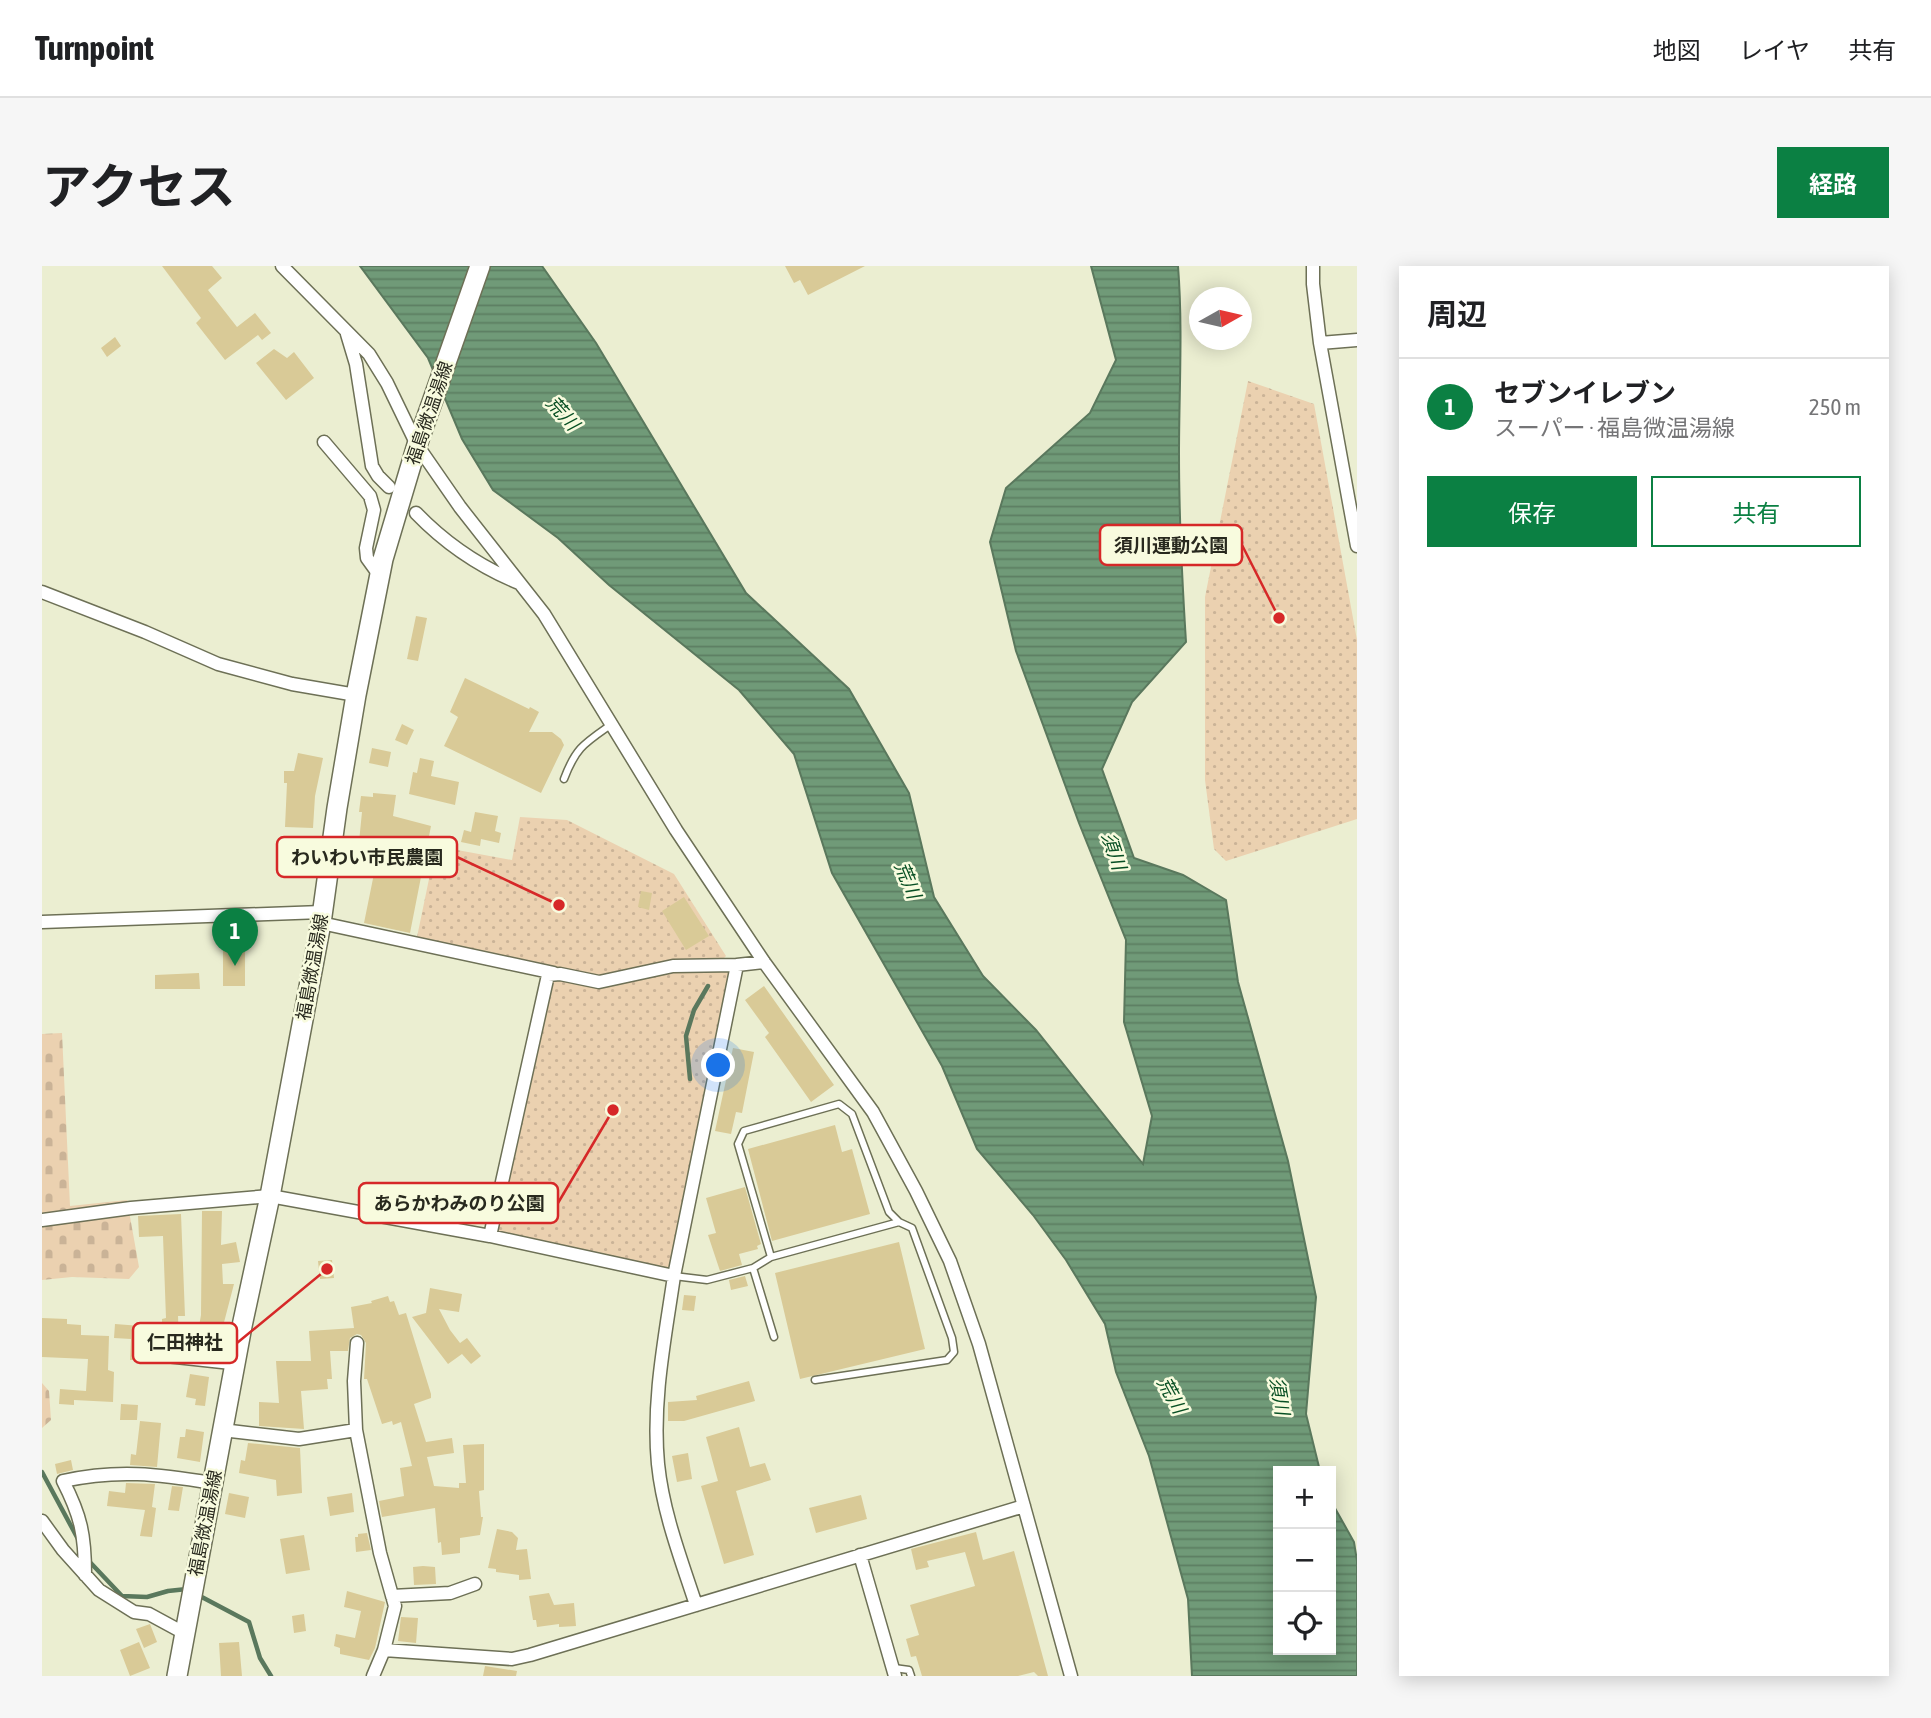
<!DOCTYPE html>
<html lang="ja">
<head>
<meta charset="utf-8">
<style>
	:root { --surface:#fff; --page:#f6f6f6; --text:#202124; --muted:#757577; --line:#e0e0e0; --accent:#0b8043 }
	body { margin:0; font-family:"Asap Condensed","Noto Sans JP",sans-serif; background:var(--page); color:var(--text) }
	.controls { position:absolute; right:21px; bottom:21px; display:grid; overflow:hidden; border-radius:0px; box-shadow:0 4px 18px #0003 }
	.controls button { width:63px; height:63px; display:grid; place-items:center; padding:0; border:0; border-bottom:2px solid var(--line); background:var(--surface); color:var(--text); font:35px sans-serif }
	.compass { position:absolute; left:1147px; top:21px; width:63px; height:63px; border-radius:50%; background:var(--surface); box-shadow:0 4px 18px #0003; rotate:82deg }
	.you { position:absolute; left:677px; top:800px; width:24px; height:24px; margin:-18px; border:5px solid #fff; border-radius:50%; background:#1a73e8; box-shadow:0 0 0 10px #1a73e833 }
	.badge { display:grid; place-items:center; width:46px; height:46px; border-radius:50%; background:var(--accent); color:#fff; font-size:23px; font-weight:700 }
	.pin { position:absolute; translate:-50% -58px; filter:drop-shadow(0 2px 4px #0008) }
	.pin::after { content:''; position:absolute; top:37px; width:24px; height:21px; background:inherit; clip-path:polygon(0 0,100% 0,50% 100%) }
	.list { margin:0; padding:0; list-style:none }
	h2 { display:flex; justify-content:space-between; align-items:center; height:91px; margin:0; padding:0 28px; font-size:30px }
	h2 small { font-size:23px; font-weight:400; color:var(--muted) }
	.list li { display:grid; grid-template-columns:46px 1fr auto; gap:21px; align-items:center; box-sizing:border-box; height:98px; padding:0 28px; border-top:2px solid var(--line) }
	.list b { display:block; font-size:26px; white-space:nowrap }
	.list p { margin:0; font-size:23px; white-space:nowrap; color:var(--muted) }
	.list em { font-size:23px; font-style:normal; color:var(--muted) }
	.actions { display:flex; gap:14px; padding:21px 28px }
	.actions a { flex:1; padding:16px 0; border:2px solid var(--accent); border-radius:0px; text-align:center; font-size:24px; color:var(--accent) }
	.actions .main { background:var(--accent); color:#fff }
	.icon { flex:none; width:38px; height:38px; fill:none; stroke:currentColor; stroke-width:2; stroke-linecap:round; stroke-linejoin:round }
	.map { position:relative; flex:none; width:1315px; height:1410px; overflow:hidden; border-radius:0px }
	header { display:flex; align-items:center; gap:42px; box-sizing:border-box; height:98px; padding:0 35px; background:var(--surface); border-bottom:2px solid var(--line) }
	header strong { font-size:33px }
	nav { display:flex; gap:38px; margin-inline-start:auto; font-size:24px }
	.intro { display:flex; align-items:center; justify-content:space-between; box-sizing:border-box; height:168px; padding:0 42px }
	h1 { margin:0; font-size:49px }
	.button { padding:18px 32px; border-radius:0px; background:var(--accent); color:#fff; font-size:24px; font-weight:700 }
	main { display:flex; gap:42px; padding:0 42px }
	aside { flex:1; background:var(--surface); border-radius:0px; box-shadow:0 4px 18px #0003 }
	.map>svg:first-child { display:block }
	.cemetery { fill:url(#cemetery-stones) }
	.park { fill:url(#park-dots) }
	.water { fill:url(#water-rules); stroke:#5a785d; stroke-width:2 }
	.lines { fill:none; stroke-linecap:round; stroke-linejoin:round }
	.stream { stroke:#5a785d; stroke-width:4.5 }
	.building { fill:#d9ca97 }
	.lane-casing { stroke:#6d7056; stroke-width:9 }
	.street-casing { stroke:#6d7056; stroke-width:15 }
	.secondary-casing { stroke:#6d7056; stroke-width:22 }
	.lane { stroke:#fff; stroke-width:6 }
	.street { stroke:#fff; stroke-width:12 }
	.secondary { stroke:#fff; stroke-width:19 }
	.labels { text-anchor:middle; dominant-baseline:central; stroke-width:5; stroke-linejoin:round; paint-order:stroke }
	.street-label { font-size:18px; fill:#28291e; stroke:#f8fbde }
	.water-label { font-size:19px; font-style:italic; fill:#074f23; stroke:#f8fbde }
	.leader { fill:none; stroke:#d62828; stroke-width:2.5 }
	.callout-dot { fill:#d62828; stroke:#f8fbde; stroke-width:2.5 }
	.callout { fill:#f8fbde; stroke:#d62828; stroke-width:2.5 }
	.callout-label { font-size:19px; text-anchor:middle; font-weight:bold; fill:#28291e }
</style>
</head>
<body>
<header>
<strong>Turnpoint</strong>
<nav><a>地図</a><a>レイヤ</a><a>共有</a></nav>
</header>
<div class="intro"><h1>アクセス</h1><a class="button">経路</a></div>
<main>
<div class="map">
<svg width="1315" height="1410" viewBox="0 0 1315 1410">
	<defs>
		<pattern id="cemetery-stones" width="16" height="16" patternUnits="userSpaceOnUse" patternTransform="scale(1.75)"><rect width="16" height="16" fill="#ebd1b0"/><path d="M2 7V4a2 2 0 0 1 4 0v3zM10 15v-3a2 2 0 0 1 4 0v3z" fill="#cab397"/></pattern>
		<pattern id="park-dots" width="8" height="8" patternUnits="userSpaceOnUse" patternTransform="scale(1.75)"><rect width="8" height="8" fill="#ebd1b0"/><path d="M2 2h.1M6 6h.1" fill="none" stroke="#cab397" stroke-width="1.8" stroke-linecap="round"/></pattern>
		<pattern id="water-rules" width="6" height="5" patternUnits="userSpaceOnUse" patternTransform="scale(1.75)"><rect width="6" height="5" fill="#709a78"/><path d="M0 2.5h6" fill="none" stroke="#5c7e62"/></pattern>
	</defs>
	<rect width="100%" height="100%" fill="#ebeed1"/>
	<path class="cemetery" d="M 20,767 L 28,940 L 85,934 L 97,1001 L 87,1013 L 30,1011 L 0,1014 L 0,768 Z
		M 0,1117 L 7,1125 L 9,1154 L 0,1162 Z"/>
	<path class="park" d="M 1206,115 L 1272,138 L 1315,374 L 1315,553 L 1184,595 L 1172,583 L 1163,514 L 1163,331 Z
		M 478,551 L 525,554 L 632,608 L 684,690 L 680,694 L 557,710 L 375,671 L 393,584 L 399,581 L 470,594 Z
		M 691,702 L 629,1007 L 452,968 L 509,712 L 560,720 L 628,704 Z"/>
	<path class="water" d="M 318,0 L 500,0 L 554,77 L 704,327 L 807,423 L 867,527 L 892,631 L 941,710 L 994,764 L 1101,898 L 1110,850 L 1082,756 L 1084,674 L 1037,557 L 974,385 L 948,276 L 964,222 L 1048,147 L 1074,94 L 1049,0 L 1136,0 C 1141,63 1137,125 1137,188 C 1137,251 1140,313 1144,376 L 1090,436 L 1060,503 L 1092,592 L 1141,609 L 1184,634 L 1196,716 L 1246,895 L 1274,1031 L 1264,1148 L 1278,1205 L 1236,1205 L 1236,1384 L 1289,1384 L 1289,1235 L 1312,1276 L 1315,1295 L 1315,1410 L 1150,1410 L 1146,1333 L 1107,1190 L 1074,1106 L 1063,1058 L 1024,994 L 991,949 L 935,883 L 900,800 L 790,607 L 752,488 L 697,424 L 567,319 L 516,272 L 451,224 L 420,173 L 386,92 Z"/>
	<g class="lines">
		<path class="stream" d="M 648,813 L 644,770 L 652,744 L 666,720
			M 0,1206 L 36,1273
			M 45,1293 L 80,1330 L 105,1331 L 126,1325 L 145,1323
			M 156,1329 L 207,1356 L 218,1392 L 229,1410"/>
	</g>
	<path class="building" d="M 120,0 L 170,0 L 180,12 L 166,24 L 195,61 L 213,47 L 229,67 L 220,74 L 216,69 L 183,94 L 154,57 L 159,52 Z
		M 743,0 L 823,0 L 766,29 L 758,14 L 752,17 Z
		M 73,71 L 79,80 L 65,91 L 59,82 Z
		M 232,83 L 245,92 L 252,86 L 272,112 L 244,134 L 214,97 Z
		M 374,350 L 385,352 L 376,395 L 365,393 Z
		M 423,412 L 487,443 L 488,441 L 497,446 L 487,466 L 510,466 L 519,473 L 522,479 L 499,527 L 402,480 L 416,451 L 408,446 Z
		M 360,458 L 372,464 L 365,479 L 353,474 Z
		M 330,482 L 349,486 L 346,501 L 327,497 Z
		M 256,487 L 281,492 L 273,530 L 271,562 L 243,561 L 245,517 L 242,517 L 242,505 L 252,505 Z
		M 378,492 L 392,495 L 389,510 L 417,516 L 413,539 L 367,528 L 371,506 L 375,507 Z
		M 331,527 L 354,529 L 351,550 L 389,560 L 368,667 L 322,657 L 338,578 L 317,576 L 320,546 L 317,546 L 319,530 L 331,531 Z
		M 433,546 L 456,550 L 453,565 L 459,567 L 457,577 L 439,573 L 438,580 L 419,576 L 422,564 L 429,566 Z
		M 599,625 L 610,627 L 607,644 L 596,641 Z
		M 642,631 L 667,670 L 644,684 L 620,645 Z
		M 181,678 L 203,678 L 203,720 L 181,720 Z
		M 157,707 L 158,723 L 113,723 L 113,709 Z
		M 722,720 L 792,819 L 769,836 L 723,771 L 727,767 L 703,734 Z
		M 691,782 L 712,786 L 700,847 L 694,846 L 689,868 L 673,865 Z
		M 793,859 L 800,886 L 810,883 L 828,948 L 730,975 L 706,883 Z
		M 703,921 L 719,978 L 715,980 L 716,983 L 697,988 L 700,999 L 678,1005 L 666,969 L 674,967 L 664,932 Z
		M 160,945 L 180,945 L 179,979 L 194,976 L 198,996 L 180,998 L 181,1018 L 192,1018 L 174,1087 L 153,1083 L 159,1049 Z
		M 139,948 L 143,1050 L 136,1050 L 137,1077 L 124,1077 L 124,1075 L 120,1075 L 120,1053 L 124,1052 L 121,970 L 97,971 L 96,950 Z
		M 857,976 L 883,1083 L 758,1113 L 733,1007 Z
		M 290,994 L 292,1012 L 278,1013 L 276,995 Z
		M 703,1010 L 706,1020 L 689,1024 L 687,1014 Z
		M 388,1022 L 420,1028 L 417,1046 L 397,1043 L 408,1064 L 418,1077 L 425,1072 L 439,1090 L 429,1098 L 420,1088 L 406,1098 L 370,1051 L 384,1047 Z
		M 642,1029 L 654,1030 L 652,1045 L 640,1044 Z
		M 346,1030 L 348,1036 L 352,1035 L 357,1049 L 364,1047 L 389,1128 L 389,1132 L 372,1138 L 384,1176 L 410,1172 L 412,1187 L 385,1191 L 392,1220 L 417,1222 L 417,1217 L 424,1217 L 421,1179 L 442,1178 L 442,1224 L 437,1225 L 439,1251 L 441,1251 L 438,1269 L 418,1272 L 418,1287 L 400,1289 L 399,1276 L 396,1277 L 393,1242 L 340,1251 L 337,1235 L 362,1230 L 358,1202 L 370,1200 L 359,1156 L 351,1159 L 350,1155 L 340,1158 L 325,1113 L 322,1113 L 324,1077 L 319,1069 L 315,1068 L 308,1072 L 306,1085 L 288,1085 L 290,1113 L 285,1113 L 286,1123 L 259,1125 L 262,1163 L 217,1160 L 217,1136 L 237,1137 L 234,1095 L 269,1095 L 267,1065 L 312,1062 L 309,1041 L 330,1037 L 329,1035 Z
		M 0,1052 L 25,1053 L 25,1058 L 39,1059 L 39,1069 L 67,1070 L 66,1104 L 72,1106 L 71,1136 L 32,1134 L 32,1139 L 17,1138 L 18,1123 L 44,1125 L 46,1093 L 0,1091 Z
		M 73,1058 L 99,1060 L 98,1094 L 88,1094 L 89,1073 L 72,1072 Z
		M 148,1108 L 167,1111 L 163,1140 L 153,1139 L 154,1133 L 144,1131 Z
		M 707,1115 L 713,1135 L 642,1155 L 626,1155 L 626,1136 L 655,1134 L 654,1130 Z
		M 79,1138 L 96,1139 L 95,1154 L 78,1154 Z
		M 98,1155 L 119,1157 L 115,1201 L 88,1199 L 89,1188 L 94,1189 Z
		M 697,1161 L 708,1201 L 723,1197 L 729,1214 L 694,1225 L 712,1289 L 682,1298 L 659,1220 L 676,1215 L 664,1171 Z
		M 144,1163 L 162,1166 L 158,1196 L 135,1192 L 138,1171 L 143,1171 Z
		M 206,1177 L 258,1182 L 260,1227 L 235,1230 L 234,1214 L 197,1207 L 199,1194 L 203,1195 Z
		M 646,1187 L 650,1213 L 635,1216 L 630,1190 Z
		M 29,1194 L 31,1204 L 15,1208 L 13,1198 Z
		M 84,1217 L 113,1218 L 110,1241 L 114,1242 L 110,1271 L 98,1270 L 103,1244 L 65,1240 L 67,1225 L 83,1227 Z
		M 130,1220 L 141,1221 L 137,1245 L 126,1244 Z
		M 187,1227 L 207,1231 L 203,1252 L 183,1248 Z
		M 310,1227 L 312,1246 L 288,1250 L 285,1231 Z
		M 819,1229 L 825,1253 L 774,1267 L 767,1242 Z
		M 455,1263 L 470,1266 L 476,1272 L 474,1284 L 485,1283 L 489,1313 L 477,1314 L 477,1309 L 454,1306 L 454,1303 L 446,1302 Z
		M 934,1266 L 941,1294 L 972,1285 L 1006,1410 L 996,1410 L 992,1406 L 976,1410 L 880,1410 L 874,1390 L 869,1391 L 864,1373 L 877,1369 L 868,1339 L 933,1320 L 923,1286 L 885,1295 L 887,1301 L 874,1304 L 869,1283 Z
		M 325,1267 L 329,1284 L 314,1286 L 313,1271 L 316,1271 L 316,1268 Z
		M 262,1269 L 268,1304 L 244,1308 L 238,1273 Z
		M 381,1300 L 393,1301 L 394,1318 L 372,1319 L 371,1301 Z
		M 305,1325 L 343,1336 L 333,1382 L 327,1394 L 298,1388 L 298,1382 L 292,1380 L 294,1368 L 313,1372 L 319,1345 L 302,1341 Z
		M 507,1327 L 512,1339 L 532,1337 L 534,1360 L 517,1361 L 517,1358 L 495,1361 L 494,1354 L 491,1354 L 487,1330 Z
		M 262,1348 L 264,1365 L 252,1367 L 250,1350 Z
		M 359,1351 L 376,1352 L 374,1377 L 356,1375 Z
		M 108,1358 L 115,1376 L 102,1382 L 94,1363 Z
		M 97,1376 L 108,1402 L 88,1410 L 78,1384 Z
		M 197,1376 L 200,1410 L 179,1410 L 177,1377 Z
		M 443,1400 L 475,1405 L 474,1410 L 441,1410 Z"/>
	<g class="lines">
		<defs>
			<path id="lane" d="M 522,513 C 534,481 543,477 570,458
				M 729,991 L 696,878 L 702,865 L 797,838 L 810,848 L 847,946 L 857,956 L 870,962 L 910,1072 L 912,1086 L 905,1094 L 773,1114
				M 711,1002 L 732,1071
				M 632,1010 L 665,1014 L 711,1002 L 729,991 L 857,956
				M 115,1092 L 189,1100
				M 852,1402 L 867,1404 L 869,1410"/>
			<path id="street" d="M 240,0 L 327,88 L 345,117 L 375,179 L 418,241 L 502,348 L 634,564 L 722,696 L 831,846 L 874,925 L 908,995 L 937,1078 L 1029,1410
				M 1271,0 L 1271,18 L 1278,77 L 1315,280
				M 305,68 L 314,98 L 330,200 L 336,210 L 347,221
				M 1278,77 L 1315,74
				M 282,176 L 328,230 L 332,244 L 324,282 L 325,292 L 338,310
				M 374,247 C 403,277 438,301 477,317
				M 0,326 L 103,366 L 176,398 L 250,418 L 314,429
				M 0,656 L 280,646
				M 279,657 L 512,707
				M 0,954 L 89,942 L 228,930 L 448,970 L 632,1010 L 695,699 L 722,696
				M 448,970 L 506,709 L 518,708 L 557,716 L 631,700 L 695,699
				M 632,1010 C 623,1072 610,1135 616,1198 C 621,1247 639,1293 654,1339
				M 315,1077 L 312,1115 L 314,1164 L 338,1287 L 353,1340 L 342,1384 L 331,1410
				M 180,1164 L 257,1173 L 314,1164
				M 0,1255 L 21,1284 L 57,1324 L 92,1346 L 107,1348 L 142,1367
				M 818,1289 L 853,1410
				M 43,1309 C 43,1269 39,1250 21,1215 C 75,1203 116,1208 170,1217
				M 350,1330 L 408,1327 L 433,1318
				M 342,1384 L 470,1393 L 488,1389 L 982,1240"/>
			<path id="secondary" d="M 135,1410 L 200,1060 L 228,930 L 279,657 L 295,542 L 314,429 L 341,293 L 375,179 L 438,0"/>
		</defs>
		<use href="#lane" class="lane-casing"/>
		<use href="#street" class="street-casing"/>
		<use href="#secondary" class="secondary-casing"/>
		<use href="#lane" class="lane"/>
		<use href="#street" class="street"/>
		<use href="#secondary" class="secondary"/>
	</g>
	<g class="labels">
		<g class="street-label">
			<text transform="translate(387 147) rotate(-71)">福島微温湯線</text>
			<text transform="translate(270 701) rotate(-80)">福島微温湯線</text>
			<text transform="translate(163 1257) rotate(-79)">福島微温湯線</text>
		</g>
		<g class="water-label">
			<text transform="translate(521 147) rotate(48)">荒川</text>
			<text transform="translate(1072 585) rotate(71)">須川</text>
			<text transform="translate(866 614) rotate(67)">荒川</text>
			<text transform="translate(1130 1129) rotate(61)">荒川</text>
			<text transform="translate(1238 1130) rotate(80)">須川</text>
		</g>
	</g>
	<path class="leader" d="M1237 352L1200 279M517 639L415 591M571 844L516 937M285 1003L195 1077"/>
	<g class="callout-dot">
		<circle cx="1237" cy="352" r="7"/>
		<circle cx="517" cy="639" r="7"/>
		<circle cx="571" cy="844" r="7"/>
		<circle cx="285" cy="1003" r="7"/>
	</g>
	<g class="callout">
		<rect x="1058" y="259" width="142" height="40" rx="7"/>
		<rect x="235" y="571" width="180" height="40" rx="7"/>
		<rect x="317" y="917" width="199" height="40" rx="7"/>
		<rect x="91" y="1057" width="104" height="40" rx="7"/>
	</g>
	<g class="callout-label">
		<text x="1129" y="286">須川運動公園</text>
		<text x="325" y="598">わいわい市民農園</text>
		<text x="417" y="944">あらかわみのり公園</text>
		<text x="143" y="1083">仁田神社</text>
	</g>
</svg>
<div class="controls">
<button>+</button>
<button>−</button>
<button><svg class="icon" aria-label="locate" viewBox="0 0 24 24"><circle cx="12" cy="12" r="6"/><path d="M12 2v4M12 18v4M2 12h4M18 12h4"/></svg></button>
</div>
<svg class="compass" viewBox="-18 -18 36 36"><path d="M0-13l5 13h-10z" fill="#e53935"/><path d="M0 13l5-13h-10z" fill="#757577"/></svg>
<div class="you"></div>
<div class="pin badge" style="left:193px;top:700px">1</div>
</div>
<aside>
<h2>周辺<small></small></h2>
<ul class="list">
<li><span class="badge">1</span><div><b>セブンイレブン</b><p>スーパー · 福島微温湯線</p></div><em>250 m</em></li>
</ul>
<div class="actions"><a class="main">保存</a><a>共有</a></div>
</aside>
</main>
</body>
</html>
